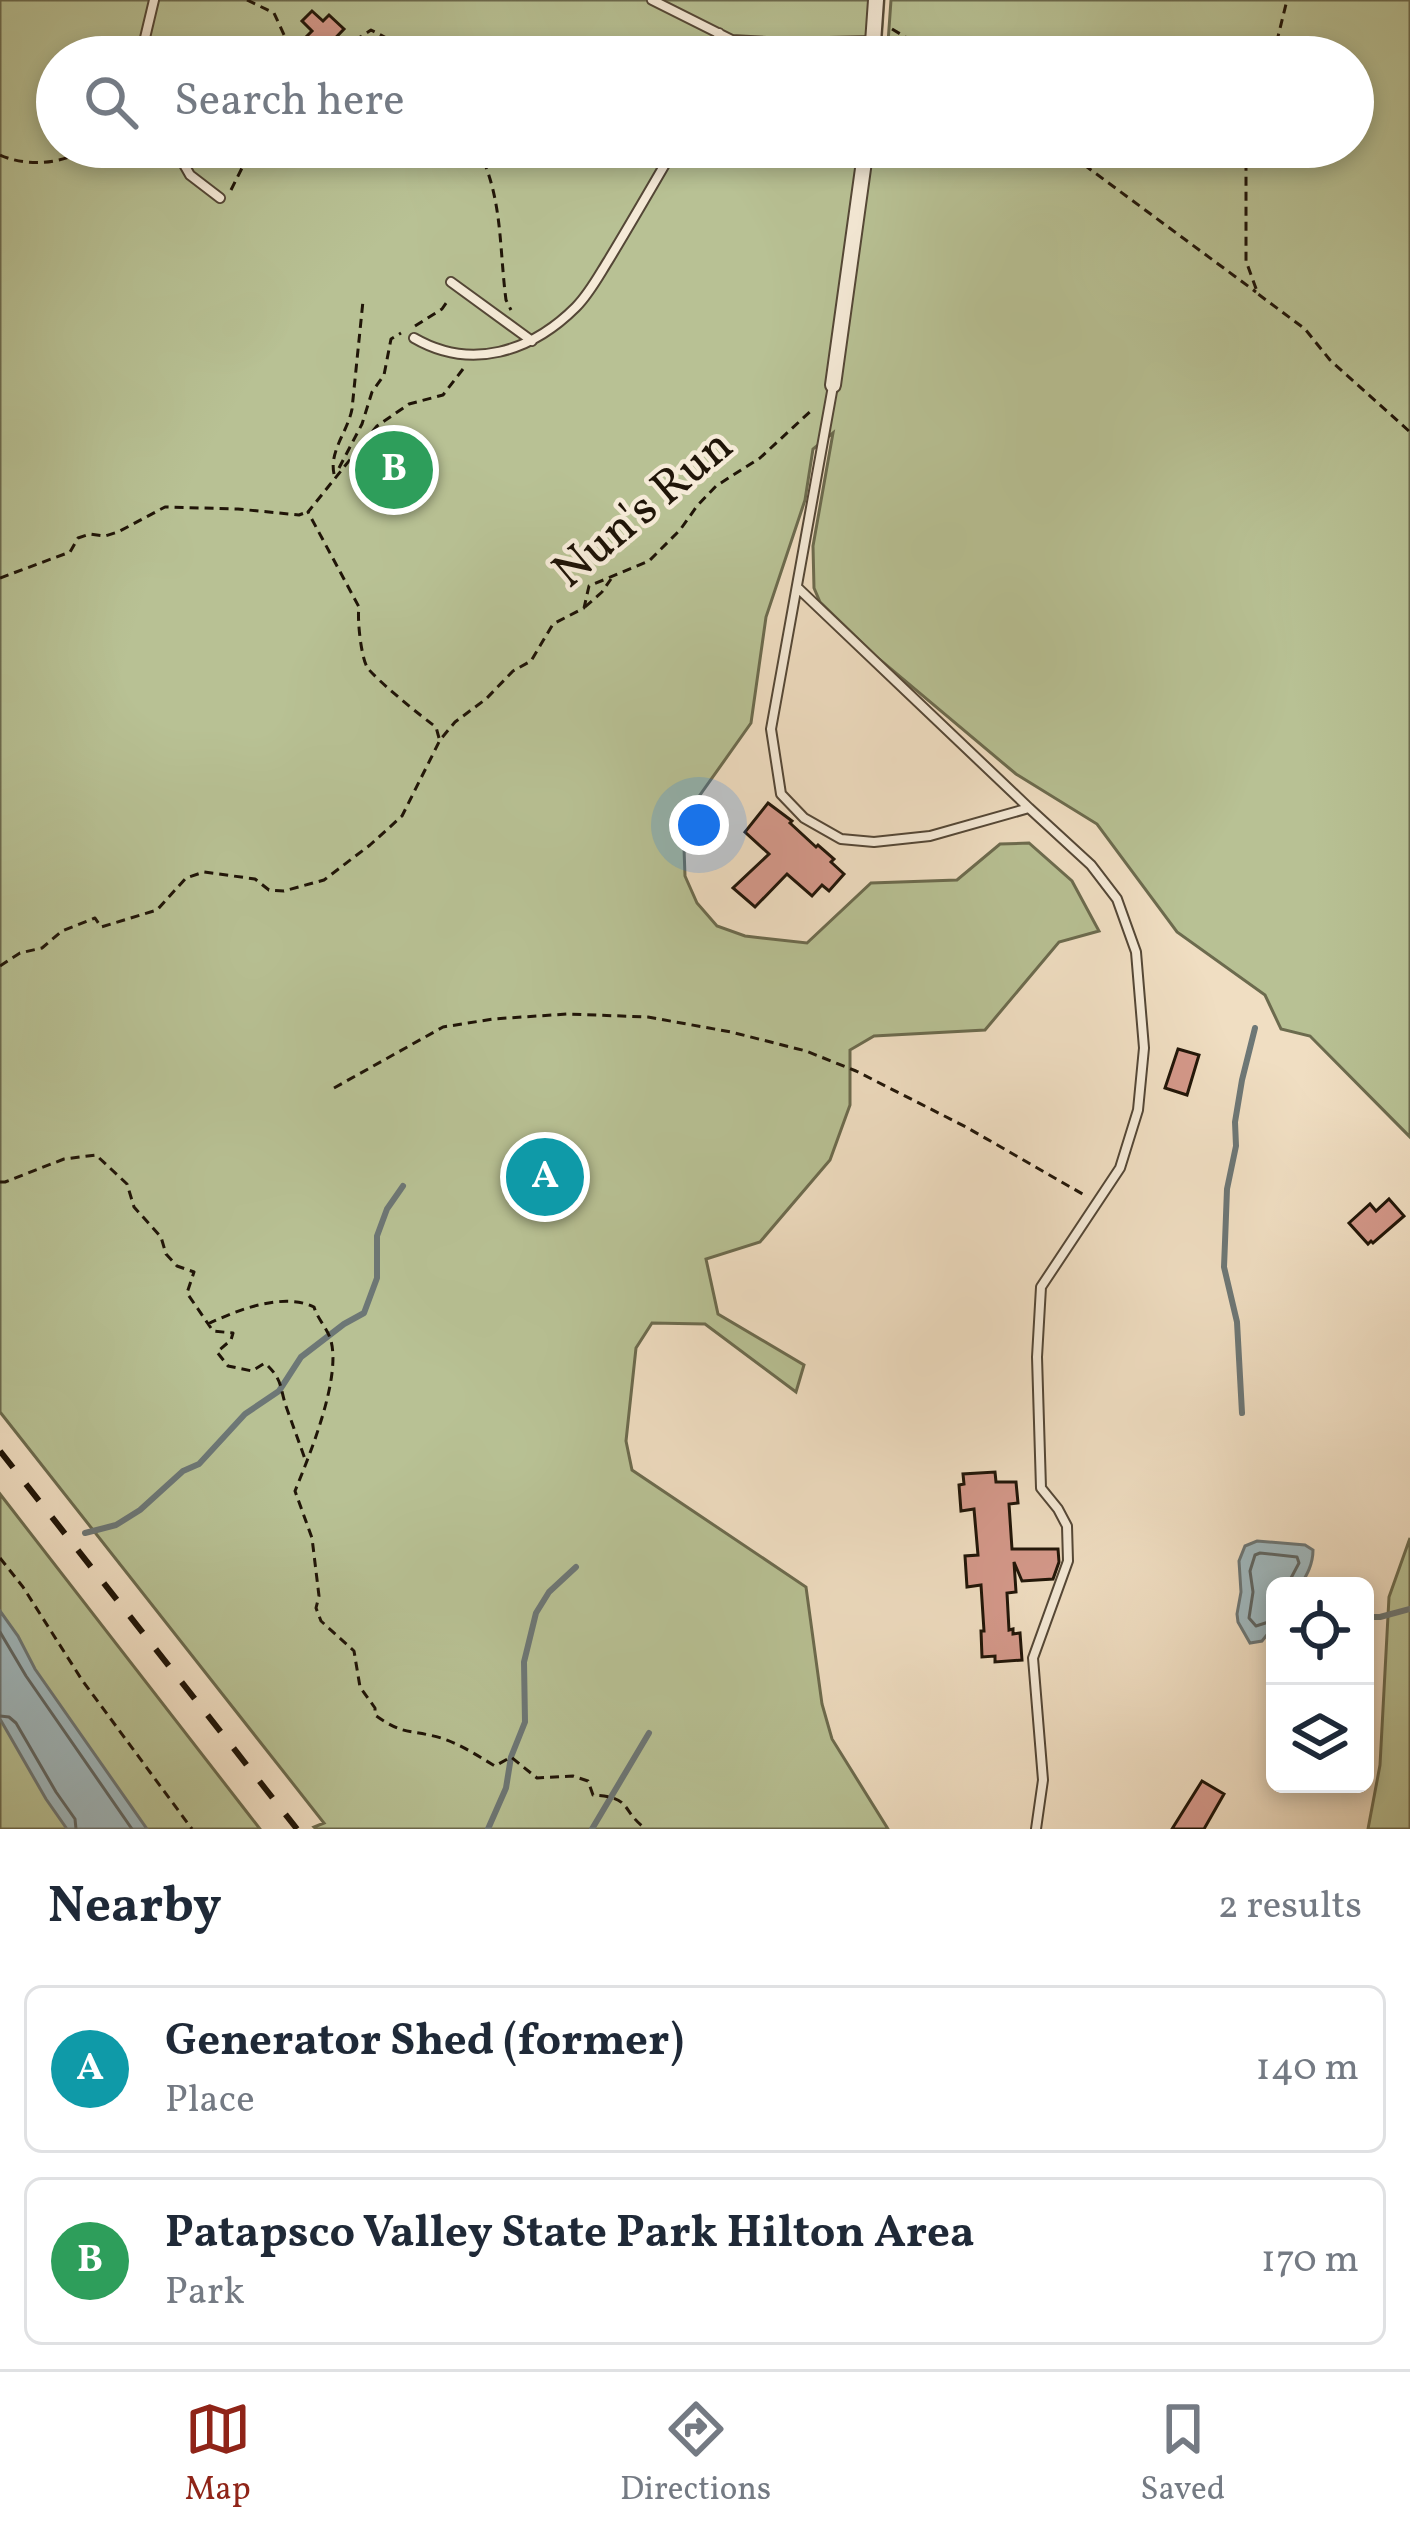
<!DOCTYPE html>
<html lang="en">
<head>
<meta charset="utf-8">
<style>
	:root { --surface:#fff; --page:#f6f6f7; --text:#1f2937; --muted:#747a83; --line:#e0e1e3; --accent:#8f2418 }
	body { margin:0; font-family:Vollkorn,serif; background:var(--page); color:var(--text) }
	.controls { position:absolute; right:36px; bottom:36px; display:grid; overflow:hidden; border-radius:18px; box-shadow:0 6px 18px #0003 }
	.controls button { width:108px; height:108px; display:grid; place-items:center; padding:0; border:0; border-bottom:3px solid var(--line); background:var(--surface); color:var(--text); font:60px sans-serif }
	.you { position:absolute; left:699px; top:825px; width:42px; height:42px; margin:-30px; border:9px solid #fff; border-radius:50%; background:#1a73e8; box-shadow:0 0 0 18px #1a73e833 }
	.badge { display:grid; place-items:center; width:78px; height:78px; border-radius:50%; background:var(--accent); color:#fff; font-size:39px; font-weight:700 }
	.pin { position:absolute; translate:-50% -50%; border:6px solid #fff; box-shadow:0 3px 12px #0006 }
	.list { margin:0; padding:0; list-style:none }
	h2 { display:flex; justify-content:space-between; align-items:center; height:156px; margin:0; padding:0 48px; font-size:51px }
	h2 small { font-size:39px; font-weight:400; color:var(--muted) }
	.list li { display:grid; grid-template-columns:78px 1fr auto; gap:36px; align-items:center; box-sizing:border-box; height:168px; margin:0 24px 24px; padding:0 24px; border:3px solid var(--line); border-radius:18px }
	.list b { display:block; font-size:45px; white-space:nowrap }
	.list p { margin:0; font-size:39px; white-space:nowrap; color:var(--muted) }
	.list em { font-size:39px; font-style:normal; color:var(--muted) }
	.icon { flex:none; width:66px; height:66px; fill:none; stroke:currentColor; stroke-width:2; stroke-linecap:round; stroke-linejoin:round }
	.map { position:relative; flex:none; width:1410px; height:1829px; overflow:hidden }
	.search { position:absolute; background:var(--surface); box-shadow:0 6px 18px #0003; left:36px; right:36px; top:36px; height:132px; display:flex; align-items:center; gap:30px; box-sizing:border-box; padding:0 42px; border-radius:66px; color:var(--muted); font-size:45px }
	.sheet { height:540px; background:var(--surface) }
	nav { display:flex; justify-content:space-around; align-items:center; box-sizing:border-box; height:168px; border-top:3px solid var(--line); background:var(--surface); font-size:33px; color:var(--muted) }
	nav a { display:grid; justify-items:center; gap:6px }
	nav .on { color:var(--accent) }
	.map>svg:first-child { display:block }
	.green { fill:#b8c194; stroke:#6c6b4e; stroke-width:3 }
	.water { fill:#a0b9bf; stroke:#6d7776; stroke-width:3 }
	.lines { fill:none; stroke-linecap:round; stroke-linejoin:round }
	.shore { stroke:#606764; stroke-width:3 }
	.stream { stroke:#6d7776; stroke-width:6 }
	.building { fill:#d5998b; stroke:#201508; stroke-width:3 }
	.lane-casing { stroke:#544736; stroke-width:12 }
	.street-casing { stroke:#544736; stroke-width:18 }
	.path { stroke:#201508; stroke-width:3; stroke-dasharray:9 6; stroke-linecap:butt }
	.lane { stroke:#f5ead7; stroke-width:8 }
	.street { stroke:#f5ead7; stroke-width:14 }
	.rail { stroke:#201508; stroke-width:6; stroke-dasharray:21 21; stroke-linecap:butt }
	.labels { text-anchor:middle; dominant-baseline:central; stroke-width:9; stroke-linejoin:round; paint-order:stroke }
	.street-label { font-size:48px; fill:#201508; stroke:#f5ead7 }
</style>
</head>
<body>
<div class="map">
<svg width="1410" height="1829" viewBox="0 0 1410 1829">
	<rect width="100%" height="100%" fill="#f0dec2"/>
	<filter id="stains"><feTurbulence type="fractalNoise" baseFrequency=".00167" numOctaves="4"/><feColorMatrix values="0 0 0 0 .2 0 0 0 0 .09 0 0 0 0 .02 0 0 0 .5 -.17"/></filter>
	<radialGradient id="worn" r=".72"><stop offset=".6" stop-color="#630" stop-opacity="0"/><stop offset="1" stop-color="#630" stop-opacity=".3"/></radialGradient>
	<path class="green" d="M 0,0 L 884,0 L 880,57 L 57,57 L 57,147 L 1353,147 L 1353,57 L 887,57 L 891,0 L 1410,0 L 1410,1137 L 1310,1036 L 1281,1029 L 1265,995 L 1177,932 L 1097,824 L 1016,774 L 879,659 L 820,602 L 814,588 L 813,546 L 833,433 L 813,449 L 805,500 L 766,617 L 751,723 L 683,819 L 685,876 L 697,903 L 717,926 L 745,936 L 807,943 L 871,883 L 957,880 L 1000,844 L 1029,843 L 1072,881 L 1099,931 L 1059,942 L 985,1030 L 874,1036 L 850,1050 L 850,1105 L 830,1160 L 760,1242 L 706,1259 L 718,1314 L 804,1365 L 796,1392 L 705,1324 L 652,1323 L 636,1348 L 626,1441 L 632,1470 L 806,1587 L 822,1704 L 832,1739 L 888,1829 L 316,1829 L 314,1827 L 324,1823 L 0,1412 Z
		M 0,1494 L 246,1811 L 260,1829 L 0,1829 Z
		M 1410,1538 L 1410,1829 L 1368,1829 L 1380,1765 L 1389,1597 Z"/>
	<path class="water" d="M 1257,1541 L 1305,1545 L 1313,1550 C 1313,1564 1307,1575 1300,1586 L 1275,1586 L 1275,1625 L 1262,1641 L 1250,1643 L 1238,1622 L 1237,1614 L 1241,1592 L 1239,1561 L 1245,1546 Z
		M 0,1611 L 18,1636 L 35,1669 L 147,1829 L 67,1829 L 46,1799 L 0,1719 Z"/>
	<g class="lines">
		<path class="shore" d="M 1275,1620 L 1256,1626 L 1249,1618 L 1253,1592 L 1250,1571 L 1255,1555 L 1260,1553 L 1297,1557 L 1299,1563 L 1291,1578 L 1291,1586
			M 0,1632 L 26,1676 L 132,1829
			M 0,1716 L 9,1717 L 16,1723 L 56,1792 L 75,1819 L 76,1829"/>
		<path class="stream" d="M 1242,1413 L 1237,1322 L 1224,1267 L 1225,1242 L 1227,1189 L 1236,1146 L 1235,1122 L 1242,1080 L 1255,1028
			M 85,1533 L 116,1525 L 140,1510 L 183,1471 L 199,1464 L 245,1414 L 279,1391 L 301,1357 L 344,1324 L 364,1313 L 377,1278 L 377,1236 L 387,1209 L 403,1186
			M 1365,1617 L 1380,1617 L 1410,1609
			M 488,1829 L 506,1788 L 511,1757 L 525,1722 L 524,1662 L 536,1613 L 549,1592 L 576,1567
			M 592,1829 L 649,1733"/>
	</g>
	<path class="building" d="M 312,11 L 323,21 L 329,15 L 344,29 L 317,57 L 311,57 L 298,45 L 312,31 L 302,21 Z
		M 768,803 L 792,821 L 790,823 L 816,847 L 818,845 L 834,859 L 831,862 L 844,874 L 829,891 L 822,885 L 812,896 L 787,874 L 755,907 L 733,888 L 769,854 L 745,832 Z
		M 1178,1049 L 1199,1055 L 1187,1095 L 1165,1088 Z
		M 1389,1199 L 1404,1216 L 1373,1243 L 1371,1241 L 1368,1244 L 1349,1223 L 1370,1204 L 1376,1211 Z
		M 995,1472 L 996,1482 L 1016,1482 L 1018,1503 L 1009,1504 L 1012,1549 L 1058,1549 L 1059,1562 L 1053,1579 L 1022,1581 L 1014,1562 L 1016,1592 L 1007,1593 L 1009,1630 L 1013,1629 L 1013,1634 L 1020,1633 L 1022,1660 L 995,1662 L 995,1656 L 982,1657 L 981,1631 L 984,1631 L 981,1585 L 967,1587 L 965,1556 L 978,1555 L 974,1509 L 961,1511 L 959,1485 L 964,1484 L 963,1474 Z
		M 1202,1781 L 1224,1794 L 1204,1829 L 1172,1829 Z"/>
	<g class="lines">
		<defs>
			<path id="lane" d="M 652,0 L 732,40 L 785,43 L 872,41
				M 145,57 L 144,42 L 154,0
				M 713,57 L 719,33
				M 174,147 L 190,175 L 220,198
				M 451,282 L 532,341
				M 414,338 C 471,371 531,352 576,307 C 589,294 598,277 608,261 C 631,223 653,185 675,147
				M 833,386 L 771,729 L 781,794 L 804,818 L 841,839 L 874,842 L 930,836 L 1029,808 L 1091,865 L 1117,899 L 1136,952 L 1144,1048 L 1138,1110 L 1120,1168 L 1041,1287 L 1037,1357 L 1041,1488 L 1058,1509 L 1067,1526 L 1068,1561 L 1033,1658 L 1043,1780 L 1036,1829
				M 799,589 L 1029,808"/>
			<path id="street" d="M 872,57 L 876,0
				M 833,385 L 866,147"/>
		</defs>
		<use href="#lane" class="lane-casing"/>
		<use href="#street" class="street-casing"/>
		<path class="path" d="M 247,0 L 274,13 L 291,50 L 300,57
			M 892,29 L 939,57
			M 329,57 L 371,30 L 423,57
			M 1273,57 L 1287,0
			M 477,147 C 503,196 499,247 506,300 L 511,310
			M 1060,147 L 1256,292
			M 1249,147 L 1246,160 L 1246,261 L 1258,294 L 1305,329 L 1330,360 L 1410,432
			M 0,155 C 24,166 57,165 80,152 L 104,160 L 167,162
			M 231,190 L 246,160 L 249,147
			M 415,326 L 442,309 L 449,299
			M 339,468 L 362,424 L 372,392 L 384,375 L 391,339 L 401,333
			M 334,474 C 329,451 348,431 352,409 L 363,301
			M 0,578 L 70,552 L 78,538 L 90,534 L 105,536 L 118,532 L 165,507 L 238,509 L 299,515 L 307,512
			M 585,607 L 602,592 L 611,579
			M 439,738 L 436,727 C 423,718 374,678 367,667 C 361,656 357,619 359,607 L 308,512 L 377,426 L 409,404 L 443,395 L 463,369
			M 0,966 L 20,953 L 42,948 L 62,931 L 95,918 L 101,927 L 157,910 L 186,878 L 204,872 L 255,879 L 269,890 L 284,891 L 324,880 L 370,845 L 402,816 L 440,740 L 455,722 L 486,699 L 513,671 L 531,661 L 553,624 L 584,608 L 589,586 L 649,561 L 680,530 L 697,506 L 716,486 L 760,458 L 814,408
			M 334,1088 L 443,1027 L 493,1019 L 567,1014 L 648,1017 L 731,1032 L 806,1051 L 856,1071 L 966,1127 L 1086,1196
			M 0,1182 L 5,1182 L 64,1159 L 96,1155 L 127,1184 L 134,1207 L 161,1237 L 166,1254 L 177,1266 L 194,1272 L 187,1293 L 213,1331 L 233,1333 L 231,1340 L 217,1352 L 228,1366 L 252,1371 L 265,1363 C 284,1381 279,1387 287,1409 C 293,1426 299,1442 305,1459
			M 208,1324 C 237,1310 283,1292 314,1307 C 318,1320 328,1329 331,1341 C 341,1379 310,1454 295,1491 L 312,1538 L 319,1596 L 316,1608 L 321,1621 L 354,1651 L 360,1687 L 375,1708 L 375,1715 C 404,1736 410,1729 441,1738 C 460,1744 478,1756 495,1766 L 511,1757 L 537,1778 L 573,1776 L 588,1781 L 593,1795 C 633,1797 620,1810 646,1829
			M 0,1558 L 23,1587 L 82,1680 L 192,1829"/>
		<use href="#lane" class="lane"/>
		<use href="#street" class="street"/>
		<path class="rail" d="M 0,1451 L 297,1829"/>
	</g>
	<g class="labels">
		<g class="street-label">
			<text transform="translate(644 510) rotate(-40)">Nun's Run</text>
		</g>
	</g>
	<rect width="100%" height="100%" filter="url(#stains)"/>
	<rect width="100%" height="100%" fill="url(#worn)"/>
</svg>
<div class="controls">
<button><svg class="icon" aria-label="locate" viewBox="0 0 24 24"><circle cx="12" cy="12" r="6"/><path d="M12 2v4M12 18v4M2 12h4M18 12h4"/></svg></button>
<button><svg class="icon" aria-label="layers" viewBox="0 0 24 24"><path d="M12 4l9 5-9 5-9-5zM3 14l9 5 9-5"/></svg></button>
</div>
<div class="you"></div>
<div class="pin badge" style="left:545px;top:1177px;background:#0f9aa8">A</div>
<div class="pin badge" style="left:394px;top:470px;background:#2e9e5b">B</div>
<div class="search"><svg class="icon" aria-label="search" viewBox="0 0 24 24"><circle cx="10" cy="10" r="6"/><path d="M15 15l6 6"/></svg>Search here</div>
</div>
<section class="sheet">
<h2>Nearby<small>2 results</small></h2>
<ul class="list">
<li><span class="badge" style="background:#0f9aa8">A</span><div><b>Generator Shed (former)</b><p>Place</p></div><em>140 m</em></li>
<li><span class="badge" style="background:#2e9e5b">B</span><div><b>Patapsco Valley State Park Hilton Area</b><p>Park</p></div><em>170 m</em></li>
</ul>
</section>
<nav>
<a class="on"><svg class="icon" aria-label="map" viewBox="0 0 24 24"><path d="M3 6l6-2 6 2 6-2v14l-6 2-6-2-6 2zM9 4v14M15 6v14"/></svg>Map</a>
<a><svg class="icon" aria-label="directions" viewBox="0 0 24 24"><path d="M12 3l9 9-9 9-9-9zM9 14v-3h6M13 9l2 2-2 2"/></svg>Directions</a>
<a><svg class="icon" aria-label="saved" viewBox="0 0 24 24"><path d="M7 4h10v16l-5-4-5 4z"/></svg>Saved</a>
</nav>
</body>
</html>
